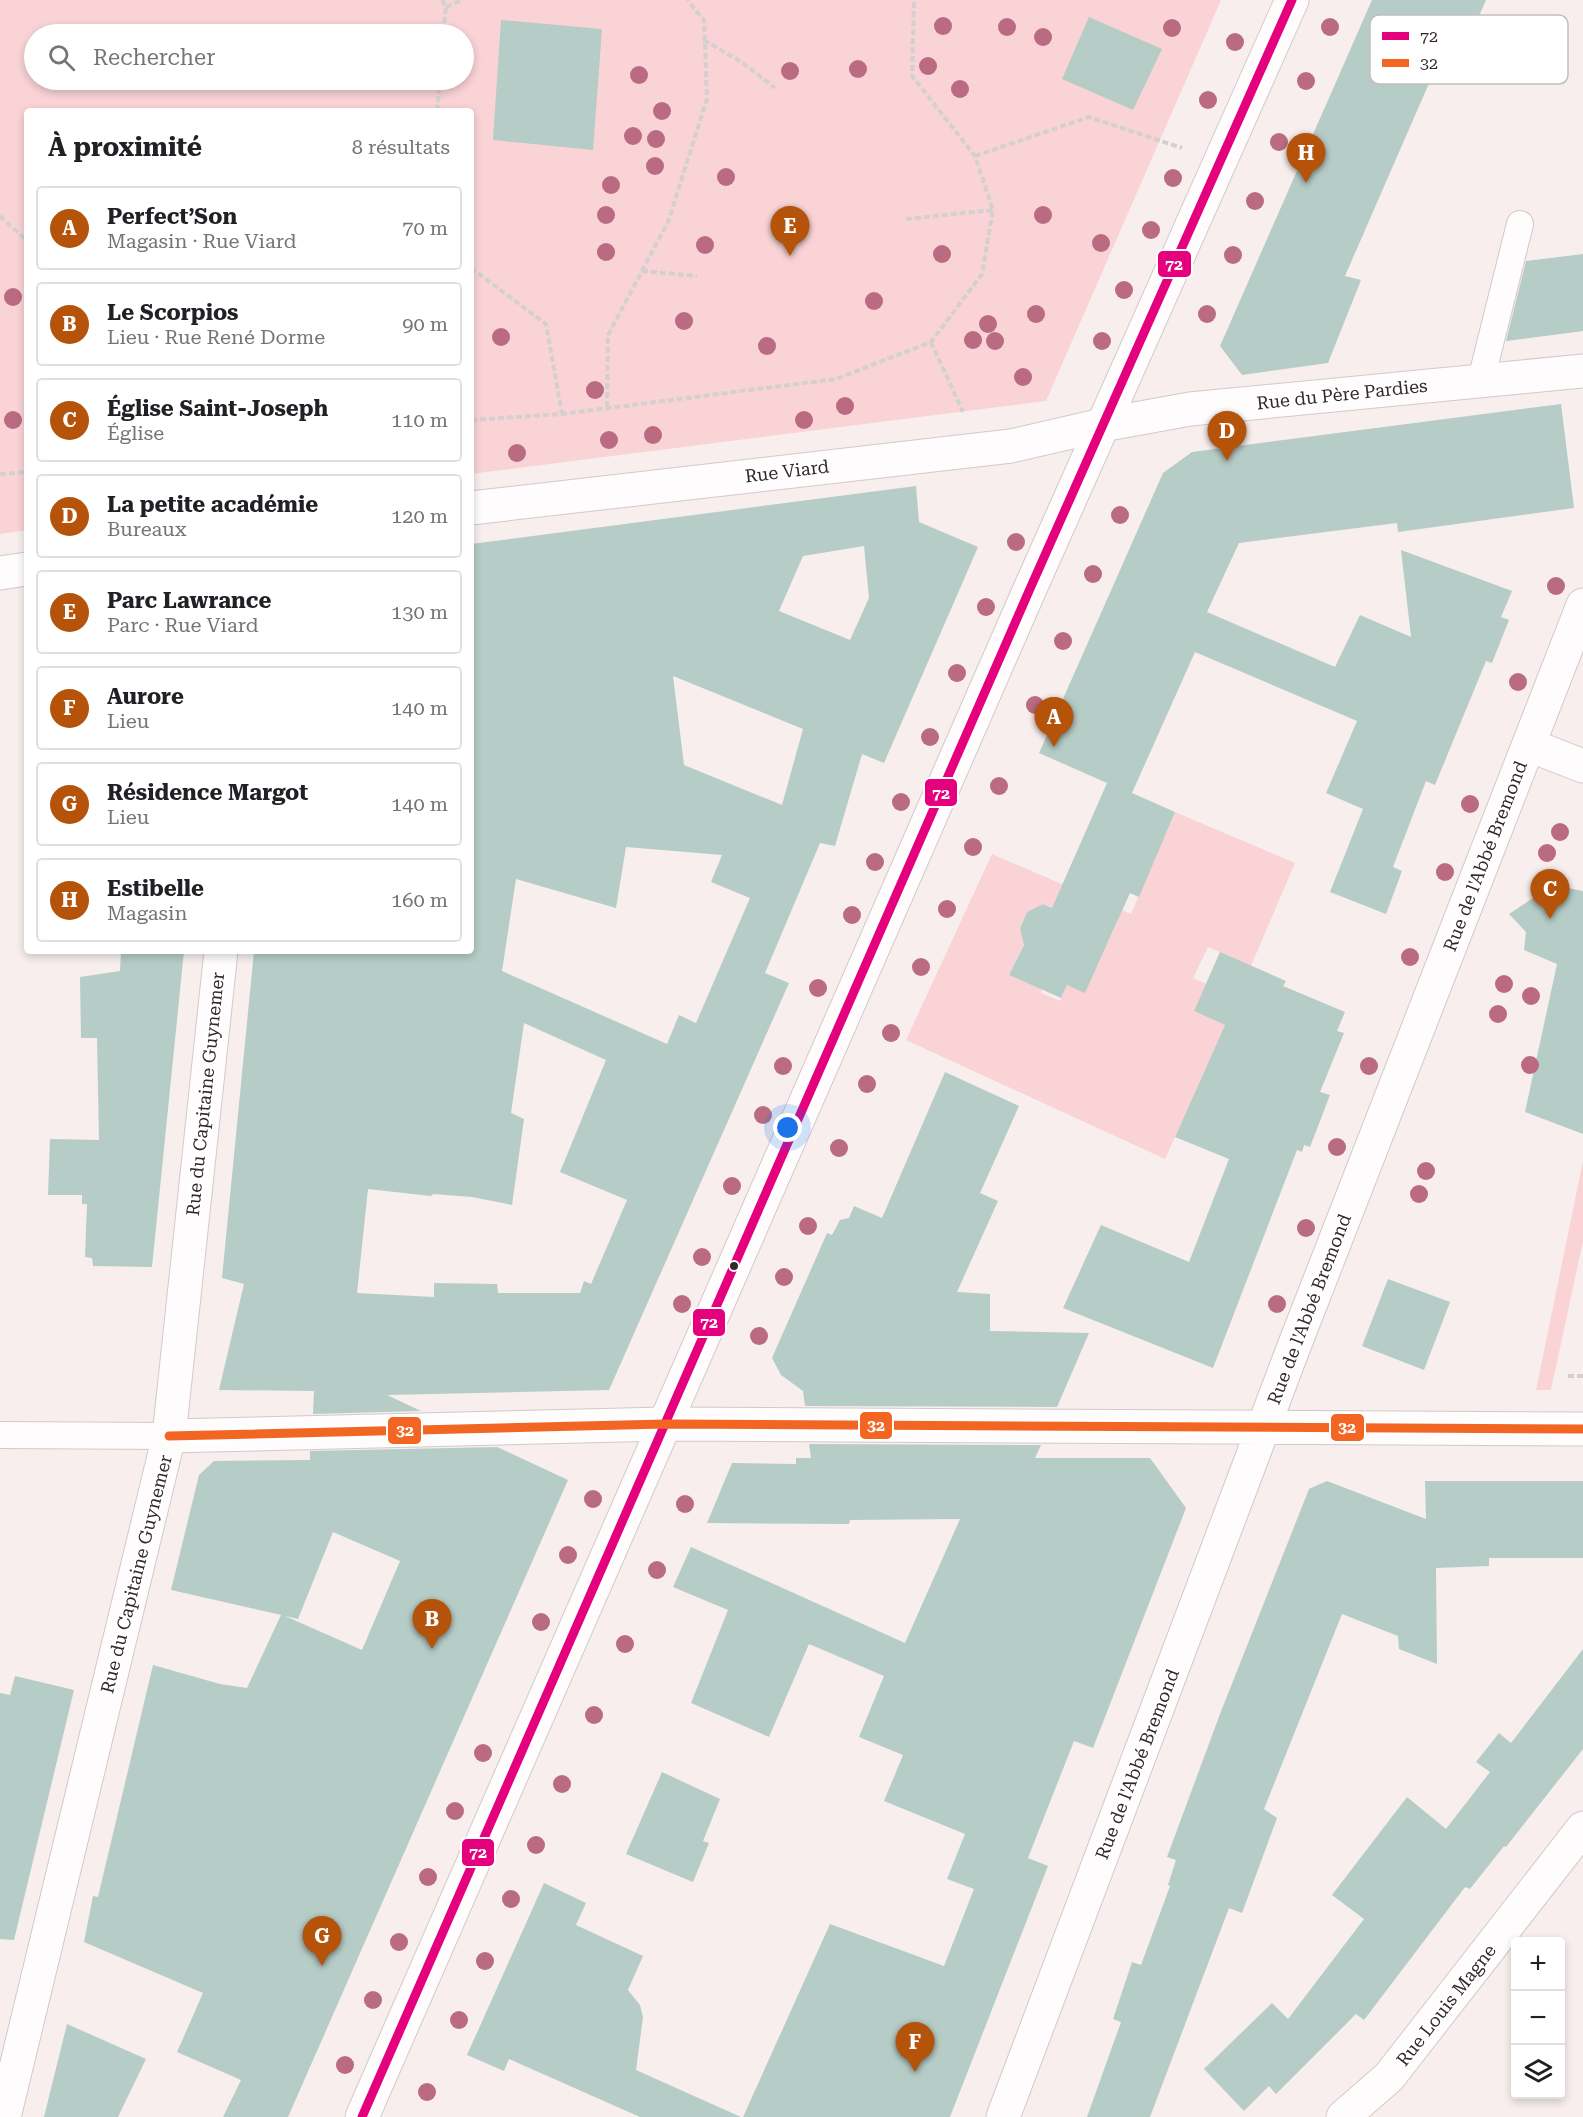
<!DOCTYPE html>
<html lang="fr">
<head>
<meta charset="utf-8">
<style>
	:root { --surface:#fff; --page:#f6f6f6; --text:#202124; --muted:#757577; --line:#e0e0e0; --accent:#b45309 }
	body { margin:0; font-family:"Roboto Serif",serif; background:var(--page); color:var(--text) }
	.controls { position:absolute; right:18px; bottom:18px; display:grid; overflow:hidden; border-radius:6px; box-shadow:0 3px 9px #0003 }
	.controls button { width:54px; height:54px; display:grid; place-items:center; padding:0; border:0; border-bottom:2px solid var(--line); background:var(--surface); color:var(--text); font:30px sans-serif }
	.you { position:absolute; left:788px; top:1128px; width:21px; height:21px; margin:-15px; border:4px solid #fff; border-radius:50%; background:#1a73e8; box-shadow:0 0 0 9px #1a73e833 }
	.badge { display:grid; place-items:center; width:39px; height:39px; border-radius:50%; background:var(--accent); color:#fff; font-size:20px; font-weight:700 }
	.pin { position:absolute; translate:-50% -50px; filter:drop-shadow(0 2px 3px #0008) }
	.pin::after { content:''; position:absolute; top:32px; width:21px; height:18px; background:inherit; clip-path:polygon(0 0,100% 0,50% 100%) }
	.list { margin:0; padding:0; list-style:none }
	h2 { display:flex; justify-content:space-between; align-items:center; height:78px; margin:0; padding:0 24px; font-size:26px }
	h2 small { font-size:20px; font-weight:400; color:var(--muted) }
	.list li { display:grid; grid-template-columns:39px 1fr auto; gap:18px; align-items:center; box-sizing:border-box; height:84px; margin:0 12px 12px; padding:0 12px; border:2px solid var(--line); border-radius:6px }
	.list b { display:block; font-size:22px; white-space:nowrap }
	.list p { margin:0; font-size:20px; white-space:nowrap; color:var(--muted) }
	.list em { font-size:20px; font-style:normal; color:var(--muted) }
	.icon { flex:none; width:33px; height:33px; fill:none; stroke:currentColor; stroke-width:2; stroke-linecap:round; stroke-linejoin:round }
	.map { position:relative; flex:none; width:1583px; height:2117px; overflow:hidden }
	.search { position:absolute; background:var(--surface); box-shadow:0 3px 9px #0003; left:24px; top:24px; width:450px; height:66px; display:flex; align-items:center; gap:15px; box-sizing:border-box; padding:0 21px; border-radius:33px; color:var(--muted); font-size:22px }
	.panel { position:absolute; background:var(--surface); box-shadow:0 3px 9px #0003; left:24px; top:108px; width:450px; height:846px; border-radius:6px }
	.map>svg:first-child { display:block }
	.green { fill:#f9d3d5; fill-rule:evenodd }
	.building { fill:#b6ccc6; fill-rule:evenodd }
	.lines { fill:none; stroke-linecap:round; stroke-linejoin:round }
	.service-casing { stroke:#d3c9c9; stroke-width:28 }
	.pedestrian-casing { stroke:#d3c9c9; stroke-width:35 }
	.minor-casing { stroke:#d3c9c9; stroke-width:35 }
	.secondary-casing { stroke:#d3c9c9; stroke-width:35 }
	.path { stroke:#d4d0d0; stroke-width:4; stroke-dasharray:6 3; stroke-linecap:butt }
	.service { stroke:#fefcfc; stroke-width:26 }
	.pedestrian { stroke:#fefcfc; stroke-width:33 }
	.minor { stroke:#fefcfc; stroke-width:33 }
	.secondary { stroke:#fefcfc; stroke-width:33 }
	.bus-1-casing { stroke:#fff; stroke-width:14 }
	.bus-2-casing { stroke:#fff; stroke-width:14 }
	.bus-1 { stroke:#e5007d; stroke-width:9 }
	.bus-2 { stroke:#f26522; stroke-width:9 }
	.tree { fill:#ba6b82 }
	.bus-dot { fill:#332829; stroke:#fff; stroke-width:2 }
	.labels { text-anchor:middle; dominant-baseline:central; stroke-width:4.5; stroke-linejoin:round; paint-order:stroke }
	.street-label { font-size:18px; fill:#332829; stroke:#fff }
	.key { fill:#fff; stroke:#c2bebf; stroke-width:1.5 }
	.key-label { font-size:16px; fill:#332829 }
	.line-badge { stroke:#fff; stroke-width:2 }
	.badge-label { font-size:16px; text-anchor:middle; font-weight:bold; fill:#fff }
</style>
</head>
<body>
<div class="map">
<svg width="1583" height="2117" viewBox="0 0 1583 2117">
	<rect width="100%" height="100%" fill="#f8eeee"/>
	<path class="green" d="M 0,0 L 1221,0 L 1046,401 L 471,474 L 471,111 L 27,111 L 27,530 L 0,534 ZM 34,34 L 464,34 L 464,80 L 34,80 Z
		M 1175,812 L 1295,863 L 1251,966 L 1208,947 L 1193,978 L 1206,984 L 1194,1011 L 1225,1025 L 1165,1159 L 906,1040 L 992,854 L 1131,914 ZM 1042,903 L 1070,916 L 1117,923 L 1085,992 L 1067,985 L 1060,1001 L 1041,993 L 1042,989 L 1009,975 L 1028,936 L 1021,933 C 1018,923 1026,913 1034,908 L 1038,912 Z
		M 1583,1161 L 1583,1241 L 1551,1390 L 1536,1390 Z"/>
	<path class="building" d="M 1372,0 L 1486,0 L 1454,73 L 1437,65 L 1345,276 L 1361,280 L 1328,363 L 1242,375 L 1220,346 Z
		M 1089,17 L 1162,49 L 1133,110 L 1062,79 Z
		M 501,20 L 602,29 L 593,150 L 493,140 Z
		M 1583,254 L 1583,331 L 1506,341 L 1526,261 Z
		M 1561,404 L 1574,508 L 1398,532 L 1397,523 L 1239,543 L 1207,612 L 1335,667 L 1360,615 L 1411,637 L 1401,550 L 1512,591 L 1501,617 L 1509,620 L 1492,663 L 1486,661 L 1435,785 L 1426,781 L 1393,867 L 1402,871 L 1386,914 L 1330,892 L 1363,809 L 1326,793 L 1357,721 L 1195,652 L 1132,793 L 1175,812 L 1139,897 L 1130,893 L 1085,993 L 1067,985 L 1061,998 L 1009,975 L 1024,945 L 1020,928 L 1027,912 L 1043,904 L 1052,908 L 1107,783 L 1039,753 L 1163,473 L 1192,452 Z
		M 916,486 L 919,522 L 978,547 L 884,763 L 862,754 L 835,846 L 820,843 L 765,973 L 789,983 L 609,1390 L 387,1395 L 421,1411 L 313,1414 L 314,1391 L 219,1390 L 244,1284 L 222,1278 L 254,951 L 471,951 L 471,544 ZM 864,546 L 869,598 L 850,640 L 779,611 L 803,556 ZM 673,676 L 803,729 L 782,805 L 684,765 ZM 626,847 L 722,855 L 711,882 L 750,898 L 696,1023 L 679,1015 L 667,1044 L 502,971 L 516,879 L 616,908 ZM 524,1023 L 606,1060 L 560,1172 L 627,1200 L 591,1284 L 584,1281 L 580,1293 L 498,1293 L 497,1284 L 434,1283 L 434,1297 L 357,1293 L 368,1189 L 431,1196 L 433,1194 L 472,1197 L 512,1205 L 524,1119 L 511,1113 Z
		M 1534,881 L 1583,891 L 1583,1134 L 1525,1112 L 1557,964 L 1524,950 L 1526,932 L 1509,914 L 1533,898 Z
		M 121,951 L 184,951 L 152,1267 L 93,1266 L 92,1258 L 85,1257 L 87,1204 L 82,1204 L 82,1195 L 48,1195 L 50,1139 L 99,1140 L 97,1038 L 81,1038 L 80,977 L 120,971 Z
		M 1220,952 L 1286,981 L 1283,986 L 1345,1012 L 1337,1031 L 1344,1033 L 1320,1092 L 1330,1095 L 1310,1147 L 1304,1145 L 1302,1152 L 1297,1150 L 1213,1368 L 1063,1308 L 1101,1225 L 1189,1262 L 1229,1159 L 1175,1137 L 1225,1025 L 1194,1011 Z
		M 945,1072 L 1019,1106 L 980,1193 L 998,1201 L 957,1292 L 990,1294 L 990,1331 L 1089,1333 L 1057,1407 L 805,1406 L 803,1391 L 781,1375 L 772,1358 L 827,1233 L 832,1235 L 840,1220 L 849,1218 L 854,1206 L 882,1218 Z
		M 1388,1279 L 1450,1302 L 1424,1370 L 1362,1346 Z
		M 809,1444 L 1041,1445 L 1035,1458 L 1150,1458 L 1186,1508 L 1093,1748 L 1074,1741 L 1028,1858 L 1048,1866 L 950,2117 L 743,2117 L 830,1924 L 944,1966 L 974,1889 L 947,1879 L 965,1834 L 884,1801 L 903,1755 L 859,1737 L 884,1676 L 809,1644 L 769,1737 L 691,1703 L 728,1610 L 673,1587 L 691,1547 L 905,1643 L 960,1519 L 850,1520 L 849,1524 L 707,1523 L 732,1463 L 796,1464 L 796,1458 L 811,1458 Z
		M 497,1447 L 568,1480 L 288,2117 L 223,2117 L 241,2080 L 177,2052 L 203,1993 L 84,1942 L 93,1896 L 98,1897 L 153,1665 L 220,1684 L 247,1688 L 281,1615 L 171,1590 L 199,1475 L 214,1461 L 310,1460 L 310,1451 ZM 333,1532 L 400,1561 L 362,1650 L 285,1616 L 298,1619 Z
		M 1327,1481 L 1426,1519 L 1425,1481 L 1583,1481 L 1583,1558 L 1489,1558 L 1489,1566 L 1436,1568 L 1437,1664 L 1399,1649 L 1398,1636 L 1342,1614 L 1264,1809 L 1277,1818 L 1242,1913 L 1229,1908 L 1150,2117 L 1087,2117 L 1121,2022 L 1113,2019 L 1132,1962 L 1141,1965 L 1170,1886 L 1168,1885 L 1176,1860 L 1167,1857 L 1220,1714 L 1309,1489 Z
		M 1583,1649 L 1583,1749 L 1506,1847 L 1504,1846 L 1470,1889 L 1465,1887 L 1364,2020 L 1356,2014 L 1276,2094 L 1269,2086 L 1244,2111 L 1204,2069 L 1272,2003 L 1288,2019 L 1364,1919 L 1332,1895 L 1407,1797 L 1446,1829 L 1490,1772 L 1476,1762 L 1499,1733 L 1511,1743 Z
		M 15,1676 L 74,1690 L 14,1940 L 0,1939 L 0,1693 L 10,1695 Z
		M 662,1772 L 720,1799 L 703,1841 L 709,1843 L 693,1882 L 626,1854 Z
		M 544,1883 L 586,1903 L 576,1925 L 643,1956 L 628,1990 L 640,2005 L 643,2017 L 636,2070 L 741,2117 L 640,2117 L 509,2059 L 504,2071 L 467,2055 Z
		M 67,2024 L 146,2059 L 118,2117 L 44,2117 Z"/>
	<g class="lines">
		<defs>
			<path id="service" d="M 1481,380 L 1520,224
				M 0,1435 L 169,1436"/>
			<path id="pedestrian" d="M 1529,745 L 1583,766"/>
			<path id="minor" d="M 471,508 L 1011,446 L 1102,425 L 1190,409 L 1583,371
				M 0,573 L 27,569
				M 169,1436 L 665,1424 L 1583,1429
				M 4,2117 L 169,1436 L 221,951
				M 1003,2117 L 1293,1349 L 1583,605
				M 1343,2117 L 1389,2077 L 1583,1828"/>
			<path id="secondary" d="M 362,2117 L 1029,591 L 1292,0"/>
		</defs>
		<use href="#service" class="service-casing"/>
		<use href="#pedestrian" class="pedestrian-casing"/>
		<use href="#minor" class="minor-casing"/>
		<use href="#secondary" class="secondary-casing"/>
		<path class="path" d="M 442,0 L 446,7 L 443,34
			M 446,7 L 462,0
			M 704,40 L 743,63 L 775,88
			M 437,111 L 440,80
			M 975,156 L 1089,117 L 1182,148
			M 0,216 L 27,241
			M 906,219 L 993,210
			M 471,268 L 546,324 L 562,414
			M 642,271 L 697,276
			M 931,342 L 963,412
			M 607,407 L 608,335 L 668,222 L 707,99 L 704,20 L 687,0
			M 471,420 L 562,414 L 836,379 L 931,342 L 982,274 L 993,210 L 975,156 L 912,76 L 914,0
			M 0,474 L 27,472
			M 1568,1376 L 1583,1376"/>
		<use href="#service" class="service"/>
		<use href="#pedestrian" class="pedestrian"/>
		<use href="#minor" class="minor"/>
		<use href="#secondary" class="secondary"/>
		<defs>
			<path id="bus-1" d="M 362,2117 L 1029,591 L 1292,0"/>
			<path id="bus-2" d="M 169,1436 L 665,1424 L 1583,1429"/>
		</defs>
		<use href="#bus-1" class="bus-1-casing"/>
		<use href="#bus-2" class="bus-2-casing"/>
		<use href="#bus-1" class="bus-1"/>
		<use href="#bus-2" class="bus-2"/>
	</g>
	<g class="tree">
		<circle cx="943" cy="26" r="9"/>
		<circle cx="1007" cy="27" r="9"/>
		<circle cx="1330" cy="27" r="9"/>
		<circle cx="1172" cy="28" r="9"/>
		<circle cx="1043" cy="37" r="9"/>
		<circle cx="1235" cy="42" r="9"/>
		<circle cx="928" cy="66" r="9"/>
		<circle cx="858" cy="69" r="9"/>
		<circle cx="790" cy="71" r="9"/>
		<circle cx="639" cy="75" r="9"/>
		<circle cx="1306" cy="81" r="9"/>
		<circle cx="960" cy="89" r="9"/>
		<circle cx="1208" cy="100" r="9"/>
		<circle cx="662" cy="111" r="9"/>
		<circle cx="633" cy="136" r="9"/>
		<circle cx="656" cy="139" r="9"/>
		<circle cx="1279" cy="142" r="9"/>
		<circle cx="655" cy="166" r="9"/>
		<circle cx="726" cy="177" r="9"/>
		<circle cx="1173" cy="178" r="9"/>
		<circle cx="611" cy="185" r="9"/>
		<circle cx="1255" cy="201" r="9"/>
		<circle cx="606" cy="215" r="9"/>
		<circle cx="1043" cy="215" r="9"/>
		<circle cx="1151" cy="230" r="9"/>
		<circle cx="1101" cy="243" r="9"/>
		<circle cx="705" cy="245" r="9"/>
		<circle cx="606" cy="252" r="9"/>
		<circle cx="942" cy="254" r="9"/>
		<circle cx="1233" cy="255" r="9"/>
		<circle cx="1124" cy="290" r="9"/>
		<circle cx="13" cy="297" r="9"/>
		<circle cx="874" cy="301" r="9"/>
		<circle cx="1036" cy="314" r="9"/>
		<circle cx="1207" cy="314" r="9"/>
		<circle cx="684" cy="321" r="9"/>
		<circle cx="988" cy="324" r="9"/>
		<circle cx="501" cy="337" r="9"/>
		<circle cx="973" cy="340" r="9"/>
		<circle cx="995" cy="341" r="9"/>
		<circle cx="1102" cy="341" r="9"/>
		<circle cx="767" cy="346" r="9"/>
		<circle cx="1023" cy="377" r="9"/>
		<circle cx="595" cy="390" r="9"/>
		<circle cx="845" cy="406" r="9"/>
		<circle cx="13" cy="420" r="9"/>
		<circle cx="804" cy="420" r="9"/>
		<circle cx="653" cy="435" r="9"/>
		<circle cx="609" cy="440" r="9"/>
		<circle cx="517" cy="453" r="9"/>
		<circle cx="1120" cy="515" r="9"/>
		<circle cx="1016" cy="542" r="9"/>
		<circle cx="1093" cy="574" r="9"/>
		<circle cx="1556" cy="586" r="9"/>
		<circle cx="986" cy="607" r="9"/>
		<circle cx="1063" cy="641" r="9"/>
		<circle cx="957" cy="673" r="9"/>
		<circle cx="1518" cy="682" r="9"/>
		<circle cx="1035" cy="705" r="9"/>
		<circle cx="930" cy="737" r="9"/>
		<circle cx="999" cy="786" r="9"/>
		<circle cx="901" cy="802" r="9"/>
		<circle cx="1470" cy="804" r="9"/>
		<circle cx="1560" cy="832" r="9"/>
		<circle cx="973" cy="847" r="9"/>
		<circle cx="1547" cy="853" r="9"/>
		<circle cx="875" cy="862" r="9"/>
		<circle cx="1445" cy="872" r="9"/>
		<circle cx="947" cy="909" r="9"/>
		<circle cx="852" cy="915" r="9"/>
		<circle cx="1410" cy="957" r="9"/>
		<circle cx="921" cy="967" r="9"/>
		<circle cx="1504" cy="984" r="9"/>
		<circle cx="818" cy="988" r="9"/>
		<circle cx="1531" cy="996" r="9"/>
		<circle cx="1498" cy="1014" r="9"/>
		<circle cx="891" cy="1033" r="9"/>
		<circle cx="1530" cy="1065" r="9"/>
		<circle cx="783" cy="1066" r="9"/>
		<circle cx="1369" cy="1066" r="9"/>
		<circle cx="867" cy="1084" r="9"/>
		<circle cx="763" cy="1115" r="9"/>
		<circle cx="1337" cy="1147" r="9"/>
		<circle cx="839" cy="1148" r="9"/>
		<circle cx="1426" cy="1171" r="9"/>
		<circle cx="732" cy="1186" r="9"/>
		<circle cx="1419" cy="1194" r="9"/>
		<circle cx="808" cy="1226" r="9"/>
		<circle cx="1306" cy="1228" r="9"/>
		<circle cx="702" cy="1257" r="9"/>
		<circle cx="784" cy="1277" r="9"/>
		<circle cx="682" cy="1304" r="9"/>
		<circle cx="1277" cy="1304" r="9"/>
		<circle cx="759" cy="1336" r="9"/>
		<circle cx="593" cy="1499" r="9"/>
		<circle cx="685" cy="1504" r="9"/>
		<circle cx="568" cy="1555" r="9"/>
		<circle cx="657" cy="1570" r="9"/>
		<circle cx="541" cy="1622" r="9"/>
		<circle cx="625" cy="1644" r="9"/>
		<circle cx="594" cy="1715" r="9"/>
		<circle cx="483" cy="1753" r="9"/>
		<circle cx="562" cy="1784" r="9"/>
		<circle cx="455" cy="1811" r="9"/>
		<circle cx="536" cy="1845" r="9"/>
		<circle cx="428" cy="1877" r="9"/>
		<circle cx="511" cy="1899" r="9"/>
		<circle cx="399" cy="1942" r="9"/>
		<circle cx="485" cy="1961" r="9"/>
		<circle cx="373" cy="2000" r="9"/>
		<circle cx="459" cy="2020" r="9"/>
		<circle cx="345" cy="2065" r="9"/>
		<circle cx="427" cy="2092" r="9"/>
	</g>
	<circle class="bus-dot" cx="734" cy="1266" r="5"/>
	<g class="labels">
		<g class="street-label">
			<text transform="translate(1342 394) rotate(-6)">Rue du Père Pardies</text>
			<text transform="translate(787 471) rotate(-7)">Rue Viard</text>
			<text transform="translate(1485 856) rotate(-69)">Rue de l'Abbé Bremond</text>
			<text transform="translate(205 1094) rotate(-84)">Rue du Capitaine Guynemer</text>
			<text transform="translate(1309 1309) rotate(-69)">Rue de l'Abbé Bremond</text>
			<text transform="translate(136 1574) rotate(-76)">Rue du Capitaine Guynemer</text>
			<text transform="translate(1137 1764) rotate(-69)">Rue de l'Abbé Bremond</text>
			<text transform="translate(1446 2005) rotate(-52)">Rue Louis Magne</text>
		</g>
	</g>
	<rect x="1370" y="15" width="198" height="69" rx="9" class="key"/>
	<rect x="1382" y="32" width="27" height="8" fill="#e5007d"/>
	<rect x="1382" y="59" width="27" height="8" fill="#f26522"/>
	<g class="key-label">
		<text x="1420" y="42">72</text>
		<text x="1420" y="69">32</text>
	</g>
	<g class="line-badge">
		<rect x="1157" y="250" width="35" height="28" rx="6" fill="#e5007d"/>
		<rect x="924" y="778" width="34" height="29" rx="6" fill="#e5007d"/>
		<rect x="692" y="1308" width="34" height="29" rx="6" fill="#e5007d"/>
		<rect x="859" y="1411" width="34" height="29" rx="6" fill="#f26522"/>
		<rect x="1330" y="1413" width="35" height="29" rx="6" fill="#f26522"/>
		<rect x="387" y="1416" width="35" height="29" rx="6" fill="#f26522"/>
		<rect x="461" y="1838" width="34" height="29" rx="6" fill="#e5007d"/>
	</g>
	<g class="badge-label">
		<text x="1174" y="270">72</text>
		<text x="941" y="799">72</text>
		<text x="709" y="1328">72</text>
		<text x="876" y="1431">32</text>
		<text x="1347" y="1433">32</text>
		<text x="405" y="1436">32</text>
		<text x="478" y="1858">72</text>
	</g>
</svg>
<div class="controls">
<button>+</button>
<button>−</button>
<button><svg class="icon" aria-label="layers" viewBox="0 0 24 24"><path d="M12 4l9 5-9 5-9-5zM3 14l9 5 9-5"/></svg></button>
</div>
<div class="you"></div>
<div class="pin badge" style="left:1054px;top:747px">A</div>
<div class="pin badge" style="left:432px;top:1649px">B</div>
<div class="pin badge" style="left:1550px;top:919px">C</div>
<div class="pin badge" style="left:1227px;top:461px">D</div>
<div class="pin badge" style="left:790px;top:256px">E</div>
<div class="pin badge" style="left:915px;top:2072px">F</div>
<div class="pin badge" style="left:322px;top:1966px">G</div>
<div class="pin badge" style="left:1306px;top:183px">H</div>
<div class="search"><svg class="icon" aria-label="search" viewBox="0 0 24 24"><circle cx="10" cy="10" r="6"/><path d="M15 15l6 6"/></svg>Rechercher</div>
<section class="panel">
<h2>À proximité<small>8 résultats</small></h2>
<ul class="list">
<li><span class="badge">A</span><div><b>Perfect’Son</b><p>Magasin · Rue Viard</p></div><em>70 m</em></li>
<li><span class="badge">B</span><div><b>Le Scorpios</b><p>Lieu · Rue René Dorme</p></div><em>90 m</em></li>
<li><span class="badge">C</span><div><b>Église Saint-Joseph</b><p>Église</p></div><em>110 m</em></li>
<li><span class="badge">D</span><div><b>La petite académie</b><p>Bureaux</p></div><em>120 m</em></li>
<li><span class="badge">E</span><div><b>Parc Lawrance</b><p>Parc · Rue Viard</p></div><em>130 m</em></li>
<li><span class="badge">F</span><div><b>Aurore</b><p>Lieu</p></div><em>140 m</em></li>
<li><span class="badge">G</span><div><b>Résidence Margot</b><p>Lieu</p></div><em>140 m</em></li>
<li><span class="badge">H</span><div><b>Estibelle</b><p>Magasin</p></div><em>160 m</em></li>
</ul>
</section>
</div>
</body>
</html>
